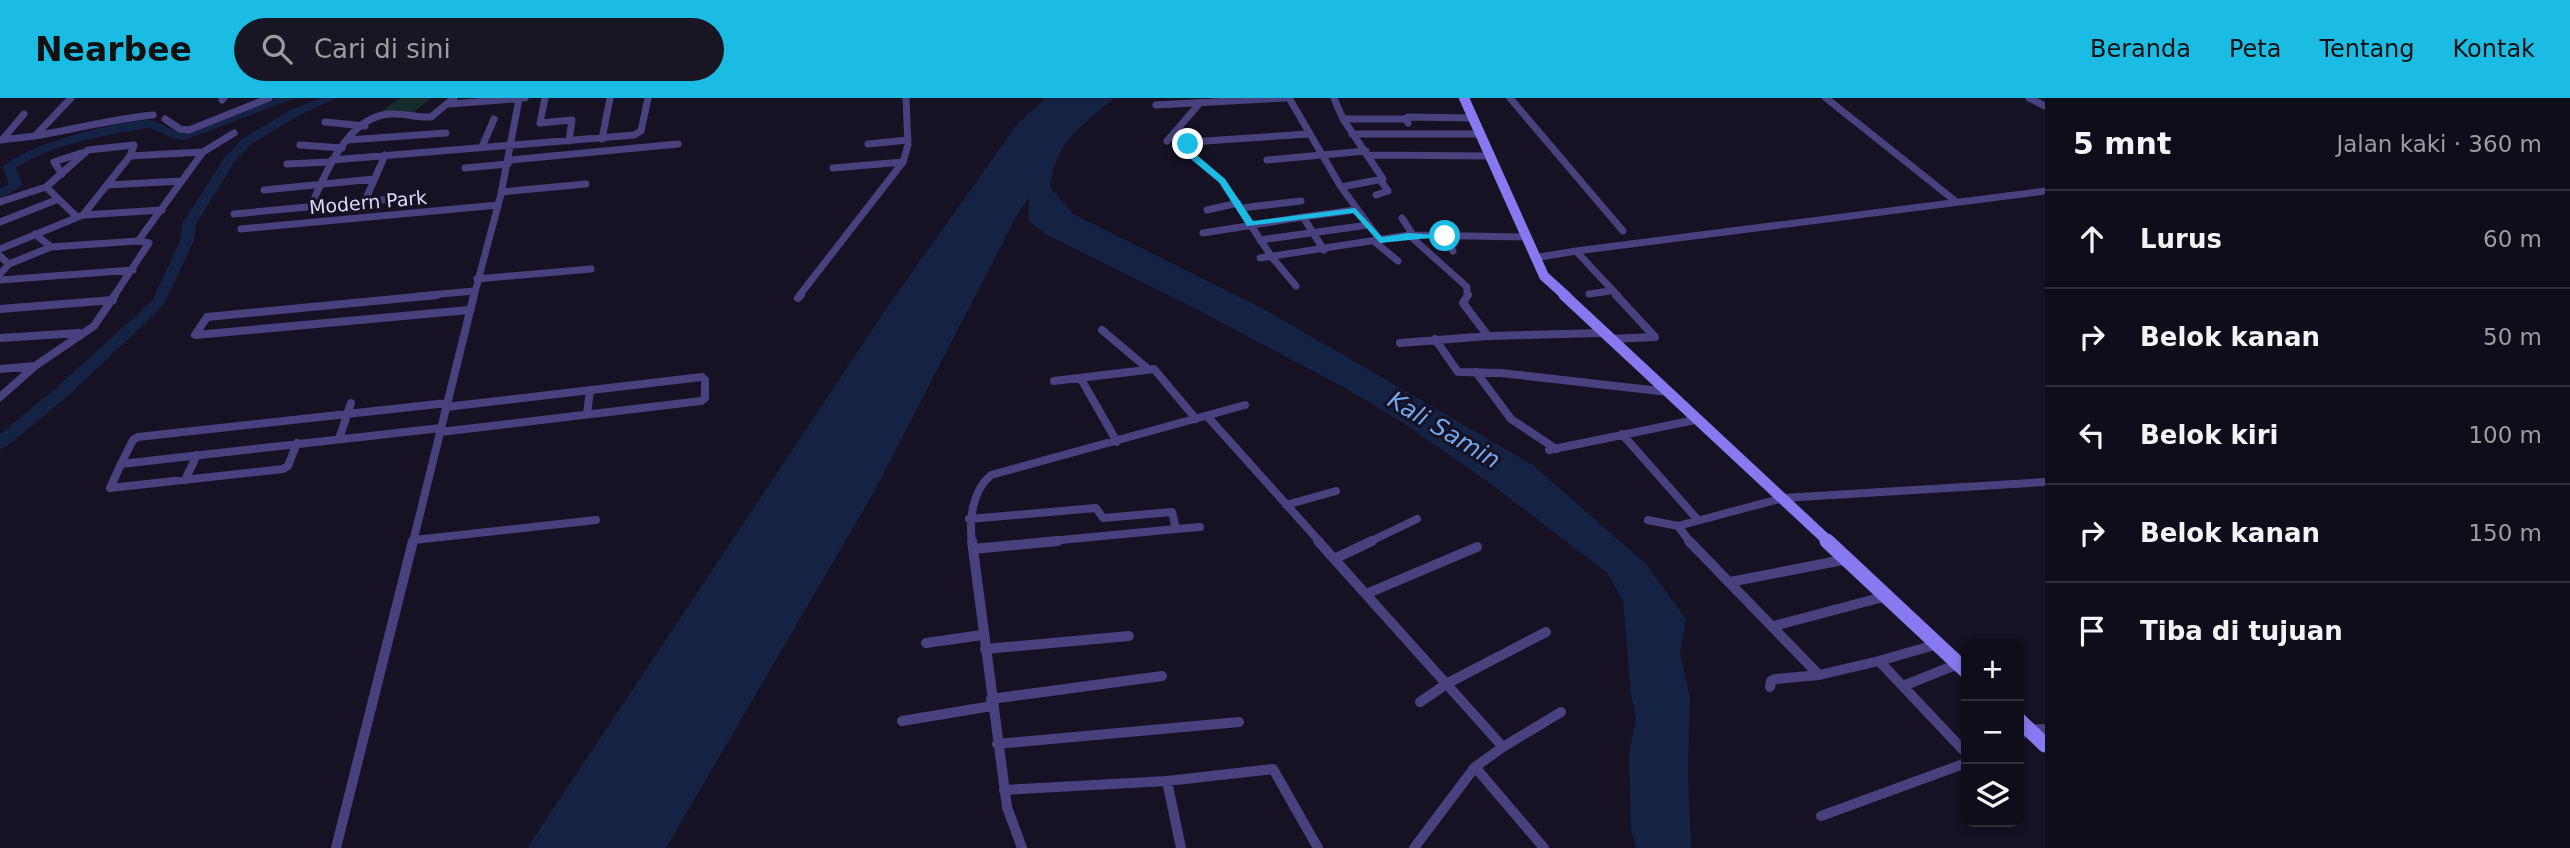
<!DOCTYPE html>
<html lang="id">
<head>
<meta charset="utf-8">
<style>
	:root { --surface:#100d1a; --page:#191623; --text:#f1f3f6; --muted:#9c9ca2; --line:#302d39; --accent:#1abce4 }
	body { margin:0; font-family:"DejaVu Sans",sans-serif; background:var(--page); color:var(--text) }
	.controls { position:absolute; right:21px; bottom:21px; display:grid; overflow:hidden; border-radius:14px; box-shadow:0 4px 10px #0003 }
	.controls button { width:63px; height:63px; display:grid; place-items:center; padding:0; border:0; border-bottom:2px solid var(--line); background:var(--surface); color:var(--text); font:35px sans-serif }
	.stop { position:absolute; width:21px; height:21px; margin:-16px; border:5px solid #1abce4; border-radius:50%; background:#fff }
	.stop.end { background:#1abce4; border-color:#fff; box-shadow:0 2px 7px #0008 }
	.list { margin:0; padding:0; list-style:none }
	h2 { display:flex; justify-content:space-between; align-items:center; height:91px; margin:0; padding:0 28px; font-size:30px }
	h2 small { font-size:23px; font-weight:400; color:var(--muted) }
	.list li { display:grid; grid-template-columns:46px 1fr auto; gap:21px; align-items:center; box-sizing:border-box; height:98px; padding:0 28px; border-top:2px solid var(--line) }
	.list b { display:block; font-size:26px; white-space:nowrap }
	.list em { font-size:23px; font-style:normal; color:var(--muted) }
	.icon { flex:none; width:38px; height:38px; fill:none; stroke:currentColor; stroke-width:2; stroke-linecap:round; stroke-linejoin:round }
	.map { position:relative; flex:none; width:2045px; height:750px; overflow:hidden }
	header { display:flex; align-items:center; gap:42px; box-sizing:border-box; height:98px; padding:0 35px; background:var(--accent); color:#111 }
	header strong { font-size:33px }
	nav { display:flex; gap:38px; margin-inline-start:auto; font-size:24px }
	.search { width:490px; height:63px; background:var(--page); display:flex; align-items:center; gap:18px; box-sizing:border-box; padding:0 24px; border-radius:38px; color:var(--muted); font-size:26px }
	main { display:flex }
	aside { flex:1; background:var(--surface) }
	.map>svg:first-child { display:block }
	.green { fill:#152b2c }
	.water { fill:#142244 }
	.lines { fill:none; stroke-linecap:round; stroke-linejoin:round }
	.river { fill:#142244; fill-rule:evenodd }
	.street-far2 { stroke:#49417d; stroke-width:7 }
	.street-far1 { stroke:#49417d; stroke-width:8 }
	.street { stroke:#49417d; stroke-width:10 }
	.secondary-far2 { stroke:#8879f0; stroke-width:10 }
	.secondary-far1 { stroke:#8879f0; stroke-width:11 }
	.secondary { stroke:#8879f0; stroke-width:15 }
	.route { fill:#1abce4 }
	.labels { text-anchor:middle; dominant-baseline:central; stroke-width:6; stroke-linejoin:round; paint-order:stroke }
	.far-street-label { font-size:19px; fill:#dfd7fb; stroke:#161123 }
	.water-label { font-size:24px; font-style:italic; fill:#71a8ef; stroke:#161123 }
</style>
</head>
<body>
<header>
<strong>Nearbee</strong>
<div class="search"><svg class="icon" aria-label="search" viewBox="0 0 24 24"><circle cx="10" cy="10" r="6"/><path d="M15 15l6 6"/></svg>Cari di sini</div>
<nav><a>Beranda</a><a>Peta</a><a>Tentang</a><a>Kontak</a></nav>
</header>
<main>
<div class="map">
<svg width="2045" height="750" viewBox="0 0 2045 750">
	<rect width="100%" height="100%" fill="#161123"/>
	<path class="green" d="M 400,0 L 431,0 L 412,16 L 379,15 Z"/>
	<path class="water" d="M 1046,0 L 1114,0 C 1081,29 1055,43 1050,89 L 1073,116 L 1264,211 L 1533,367 L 1646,466 L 1686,521 L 1680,556 L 1690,599 L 1688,672 L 1691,750 L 1636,750 L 1631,732 L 1629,656 L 1636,621 L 1631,596 L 1623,503 L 1607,475 L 1491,386 L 1405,326 L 1345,290 L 1198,212 L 1047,137 L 1029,123 L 1029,99 L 1016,119 L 874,394 L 666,750 L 527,750 L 888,208 L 1018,25 Z"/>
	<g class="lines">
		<path class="river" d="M 278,0 L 295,0 L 185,42 C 169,42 163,33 148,30 C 104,38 54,45 16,70 L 23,87 L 0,101 L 0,91 L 9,86 L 3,69 C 22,48 119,22 148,22 C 162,23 171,34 184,34 Z
			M 321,0 L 337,0 L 298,18 L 250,47 L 234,65 L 196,126 L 194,143 L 163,208 L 68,298 L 6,349 L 0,351 L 0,336 L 56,290 L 152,203 L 180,143 L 182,126 L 224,60 L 242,41 L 290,12 Z"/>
		<path class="street-far2" d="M 545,0 L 540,25 L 572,22 L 569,43
			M 1289,0 L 1341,89
			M 1334,0 L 1343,21 L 1383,81 L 1341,89 L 1380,142
			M 1510,0 L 1623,133
			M 1826,0 L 1954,102
			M 2029,0 L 2045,8
			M 222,2 L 224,0
			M 450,6 L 525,0
			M 1156,7 L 1285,0
			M 165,21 L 180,31 L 189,32 L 269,0
			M 1343,21 L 1405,21
			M 325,24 L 365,28
			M 1408,25 L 1405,21 L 1408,19 L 1472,20
			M 1352,36 L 1479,36
			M 35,38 C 75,31 113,21 153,17
			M 602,41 L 610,0
			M 0,42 L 35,38 L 71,0
			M 2,42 L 24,16
			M 348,42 L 446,35
			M 1167,43 L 1200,5
			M 868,46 L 908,42
			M 300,47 L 342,50
			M 482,49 L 494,21
			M 1369,57 L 1489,58
			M 130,58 L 203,54
			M 332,62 L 634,37 L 641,33 L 648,0
			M 510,62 L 678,46
			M 1267,62 L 1366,53
			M 287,66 L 330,64
			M 465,70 L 508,66
			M 833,70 L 903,64
			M 62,76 L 54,64 L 81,55
			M 107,87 L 181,83
			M 46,89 L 77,119
			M 264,92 L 374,81
			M 501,94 L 586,86
			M 1376,97 L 1388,93 L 1381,83
			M 365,103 L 385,57
			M 0,104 L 46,89 L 88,52 L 134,47 L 130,58 L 83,117
			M 311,108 C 325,76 345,26 382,17 C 398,13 415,20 431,19 L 454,0
			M 1241,110 L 1301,103
			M 1207,112 L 1238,105
			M 234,116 L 423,98
			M 1402,120 L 1413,137
			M 0,124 L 56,102
			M 241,131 L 498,107
			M 1203,135 L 1303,119
			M 35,136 L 51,149
			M 1409,137 L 1467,189 L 1467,198
			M 1445,138 L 1453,153
			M 1260,142 L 1368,127
			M 1375,144 L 1398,163
			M 0,151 L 83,117 L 162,112
			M 1324,152 L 1303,119 L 1355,112
			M 1576,153 L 2045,93
			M 0,158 L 9,166 L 0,176
			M 1260,160 L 1409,137 L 1526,139
			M 1534,160 L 1576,153 L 1618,198
			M 9,166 L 51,149 L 138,143
			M 477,181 L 591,171
			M 0,182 L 133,172
			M 1296,188 L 1271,158 L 1222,83 L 1189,55 L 1187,49 L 1191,44 L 1308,36
			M 1589,196 L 1610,193
			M 114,198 L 149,145 L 138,143 L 203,54 L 234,35
			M 419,198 L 474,193
			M 474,198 L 501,96 L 519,1
			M 799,198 L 903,64 L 908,47 L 906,0"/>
		<path class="street-far1" d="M 437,197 L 207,219 L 195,237 L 469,212
			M 1468,197 L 1463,205 L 1488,238
			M 798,200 L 801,197
			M 0,211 L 113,202
			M 1102,232 L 1147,270
			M 0,240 L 79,235
			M 1435,241 L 1458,274 L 1501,275 L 1668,294
			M 1610,241 L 1655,239 L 1616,197
			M 1400,245 L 1488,238 L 1602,235
			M 0,271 L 35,268
			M 1476,274 L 1511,321 L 1556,351
			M 1081,281 L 1117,344
			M 1054,283 L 1154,271 L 1196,321
			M 0,299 L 35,268 L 94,228 L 115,197
			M 587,316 L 590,292
			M 1207,318 L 1320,444
			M 441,330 L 121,366 L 133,342 L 138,339 L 447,305
			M 440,334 L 701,303 L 705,300 L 705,282 L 702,279 L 446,309
			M 1622,336 L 1697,421
			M 339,341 L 351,305
			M 1549,352 L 1695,322
			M 121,366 L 110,390 L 283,371 L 288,368 L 297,345
			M 185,382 L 197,357
			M 1286,407 L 1336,393
			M 969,421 L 1096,410 L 1103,420 L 1172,414 L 1176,431 L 1040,444
			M 1648,422 L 1678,428 L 1783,400 L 2045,384
			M 1678,428 L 1690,444
			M 1176,431 L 1200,429
			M 414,442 L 596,422
			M 413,444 L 474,197
			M 972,444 C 969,422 972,393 991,377 L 1245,307
			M 1369,444 L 1417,421"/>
		<path class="street" d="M 972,443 L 1007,709 L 1022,750
			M 1318,443 L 1503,649 L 1475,669 L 1414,750
			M 1689,443 L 1819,577 L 1879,563
			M 973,451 L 1058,443
			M 1334,461 L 1372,443
			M 1730,484 L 1848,461
			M 1366,496 L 1477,449
			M 1774,528 L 1887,498
			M 926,545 L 982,537
			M 1938,546 L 1879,563 L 1966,655
			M 985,551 L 1129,538
			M 1903,588 L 1958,566
			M 1770,589 L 1771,583 L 1776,581 L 1819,577
			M 991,601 L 1162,578
			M 1420,604 L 1448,585 L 1546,534
			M 902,623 L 992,608
			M 2019,637 L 2029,632 L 2045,631
			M 997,646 L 1239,624
			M 1503,649 L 1561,614
			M 1475,669 L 1544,750
			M 1167,683 L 1181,750
			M 1004,692 L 1167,683 L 1273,671 L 1318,750
			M 1821,718 L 1966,665
			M 336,750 L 413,443"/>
		<path class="secondary-far2" d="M 1464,0 L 1544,178 L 1566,198"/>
		<path class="secondary-far1" d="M 1564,197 L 1829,444"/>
		<path class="secondary" d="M 1827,443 L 1966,573
			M 2019,622 L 2045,647"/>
	</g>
	<path class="route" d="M 1185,44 L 1191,44 L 1193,54 L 1225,81 L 1253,123 L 1355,110 L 1382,139 L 1409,135 L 1449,138 L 1380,145 L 1353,115 L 1247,128 L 1219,84 L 1186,57 Z"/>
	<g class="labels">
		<g class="far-street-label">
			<text transform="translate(368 104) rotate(-5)">Modern Park</text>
		</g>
		<g class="water-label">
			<text transform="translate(1444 332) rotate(31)">Kali Samin</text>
		</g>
	</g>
</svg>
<div class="controls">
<button>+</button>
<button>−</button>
<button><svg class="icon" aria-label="layers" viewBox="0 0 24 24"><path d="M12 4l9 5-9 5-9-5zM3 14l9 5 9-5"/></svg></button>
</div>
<div class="stop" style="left:1445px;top:138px"></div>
<div class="stop end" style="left:1188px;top:46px"></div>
</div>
<aside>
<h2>5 mnt<small>Jalan kaki · 360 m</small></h2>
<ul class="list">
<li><svg class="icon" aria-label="ahead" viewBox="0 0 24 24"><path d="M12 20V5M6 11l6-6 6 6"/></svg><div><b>Lurus</b></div><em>60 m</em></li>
<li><svg class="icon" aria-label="right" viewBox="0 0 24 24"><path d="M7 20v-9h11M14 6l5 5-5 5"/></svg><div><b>Belok kanan</b></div><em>50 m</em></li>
<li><svg class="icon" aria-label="left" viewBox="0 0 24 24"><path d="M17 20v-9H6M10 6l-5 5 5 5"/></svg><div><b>Belok kiri</b></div><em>100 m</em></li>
<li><svg class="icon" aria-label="right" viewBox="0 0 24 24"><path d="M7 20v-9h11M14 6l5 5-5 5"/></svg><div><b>Belok kanan</b></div><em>150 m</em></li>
<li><svg class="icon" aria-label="arrive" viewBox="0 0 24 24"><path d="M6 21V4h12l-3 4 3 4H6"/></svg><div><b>Tiba di tujuan</b></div></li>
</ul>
</aside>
</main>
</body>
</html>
